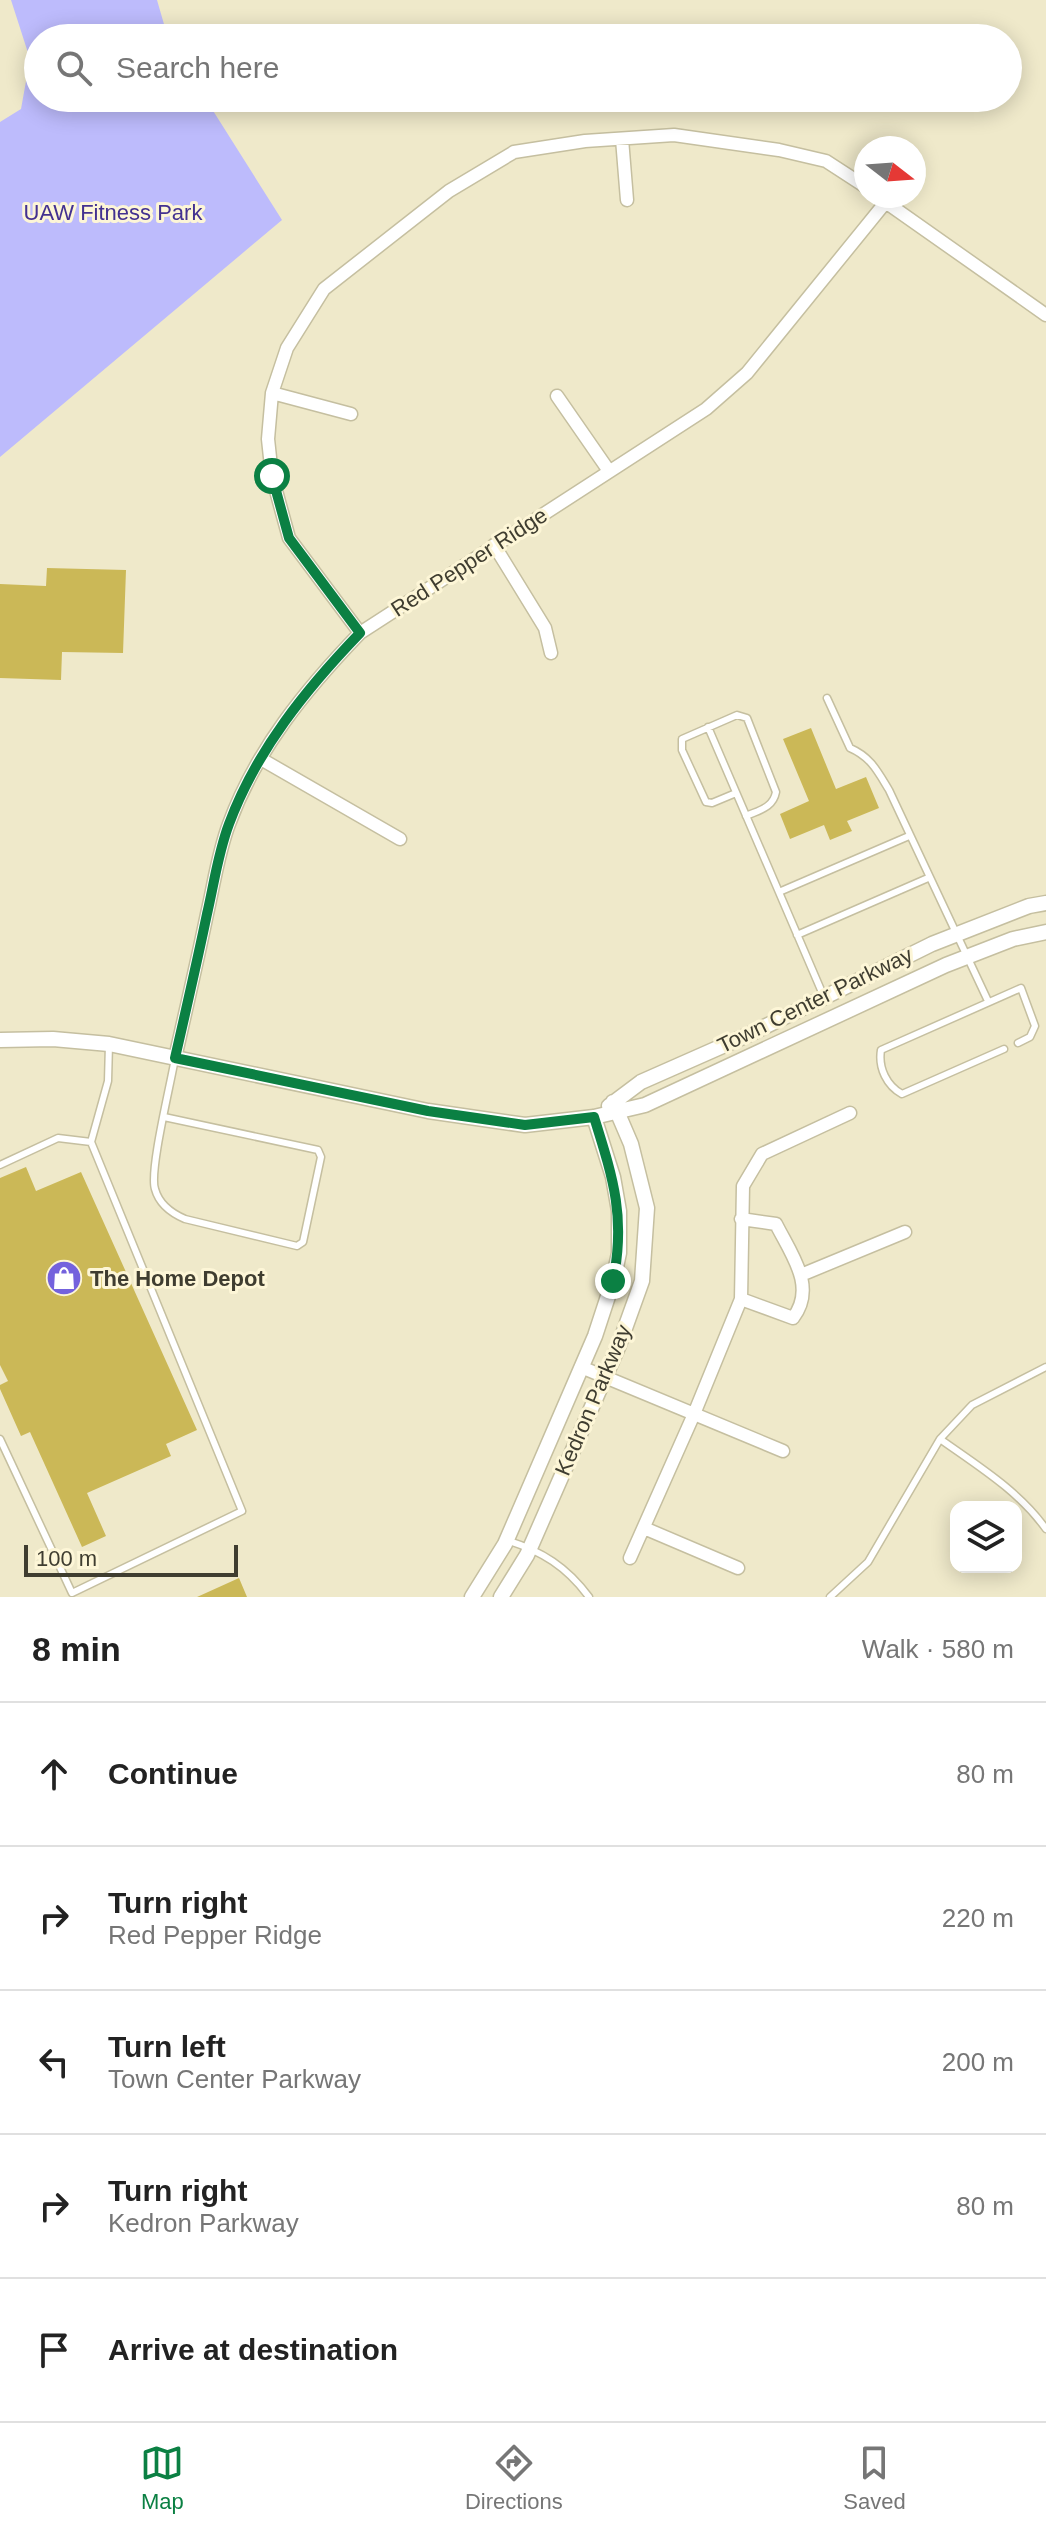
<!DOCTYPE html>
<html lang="en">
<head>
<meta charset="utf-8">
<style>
	:root { --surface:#fff; --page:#f2f2f2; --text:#222; --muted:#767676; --line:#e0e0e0; --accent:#0b8043 }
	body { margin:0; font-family:Arial,sans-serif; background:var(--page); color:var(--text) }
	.controls { position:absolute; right:24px; bottom:24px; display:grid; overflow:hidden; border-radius:16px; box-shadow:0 4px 20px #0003 }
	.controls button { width:72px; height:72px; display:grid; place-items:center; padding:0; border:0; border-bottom:2px solid var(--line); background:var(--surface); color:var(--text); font:40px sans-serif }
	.compass { position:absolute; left:854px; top:136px; width:72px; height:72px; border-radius:50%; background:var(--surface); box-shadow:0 4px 20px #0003; rotate:107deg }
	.scale { position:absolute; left:24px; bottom:20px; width:214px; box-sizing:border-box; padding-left:8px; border:4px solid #3f3d30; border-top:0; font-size:22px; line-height:28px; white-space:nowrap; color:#3f3d30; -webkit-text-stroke:6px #fdf6d7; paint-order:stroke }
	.stop { position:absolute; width:24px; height:24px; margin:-18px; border:6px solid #0b8043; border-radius:50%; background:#fff }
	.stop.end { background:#0b8043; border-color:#fff; box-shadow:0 2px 8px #0008 }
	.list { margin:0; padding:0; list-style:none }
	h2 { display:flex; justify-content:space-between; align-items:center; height:104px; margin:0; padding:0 32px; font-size:34px }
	h2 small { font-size:26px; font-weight:400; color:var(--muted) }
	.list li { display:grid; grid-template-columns:52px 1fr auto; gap:24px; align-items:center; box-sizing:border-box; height:144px; padding:0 32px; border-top:2px solid var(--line) }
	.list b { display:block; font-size:30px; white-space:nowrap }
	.list p { margin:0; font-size:26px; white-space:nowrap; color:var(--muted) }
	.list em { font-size:26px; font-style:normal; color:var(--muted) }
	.icon { flex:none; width:44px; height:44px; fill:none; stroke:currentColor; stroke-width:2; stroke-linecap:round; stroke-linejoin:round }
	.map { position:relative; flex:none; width:1046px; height:1597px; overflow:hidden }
	.search { position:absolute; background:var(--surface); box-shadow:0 4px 20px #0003; left:24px; right:24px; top:24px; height:88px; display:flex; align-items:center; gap:20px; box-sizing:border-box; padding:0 28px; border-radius:44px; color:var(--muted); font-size:30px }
	.sheet { height:824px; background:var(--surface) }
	nav { display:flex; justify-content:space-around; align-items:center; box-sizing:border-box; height:112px; border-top:2px solid var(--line); background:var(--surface); font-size:22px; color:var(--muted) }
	nav a { display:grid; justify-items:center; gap:4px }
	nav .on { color:var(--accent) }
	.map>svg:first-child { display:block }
	.green { fill:#bdbbfc }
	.building { fill:#cbb857 }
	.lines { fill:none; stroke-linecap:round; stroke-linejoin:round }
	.service-casing { stroke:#c5bfa0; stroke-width:9 }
	.minor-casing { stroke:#c5bfa0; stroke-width:15 }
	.tertiary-casing { stroke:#c5bfa0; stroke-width:17 }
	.service { stroke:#fff; stroke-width:6 }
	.minor { stroke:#fff; stroke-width:12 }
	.tertiary { stroke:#fff; stroke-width:14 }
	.route { stroke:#0b8043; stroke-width:10 }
	.labels { text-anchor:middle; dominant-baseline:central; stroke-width:6; stroke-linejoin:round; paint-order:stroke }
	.park-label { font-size:22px; fill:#433190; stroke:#fdf6d7 }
	.street-label { font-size:22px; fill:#3f3d30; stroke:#fdf6d7 }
	.poi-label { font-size:22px; font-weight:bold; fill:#3f3d30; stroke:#fdf6d7; text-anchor:start }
</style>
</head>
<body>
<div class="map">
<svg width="1046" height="1597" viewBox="0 0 1046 1597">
	<rect width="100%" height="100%" fill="#efe9ca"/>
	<path class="green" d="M 11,0 L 157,0 L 168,38 L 38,38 L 38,98 L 205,98 L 282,220 L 0,457 L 0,122 L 21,109 L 30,59 Z"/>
	<path class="building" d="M 47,568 L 126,570 L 123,653 L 62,652 L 61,680 L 0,678 L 0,584 L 46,586 Z
		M 811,728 L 836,789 L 866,777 L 879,808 L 847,821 L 852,831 L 830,840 L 824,825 L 790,839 L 780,814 L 809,801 L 783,739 Z
		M 26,1167 L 36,1191 L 81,1172 L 197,1430 L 166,1444 L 171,1456 L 87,1493 L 106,1536 L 82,1547 L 30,1432 L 21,1436 L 0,1389 L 0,1385 L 8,1381 L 0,1365 L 0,1178 Z
		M 239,1578 L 247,1597 L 197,1597 Z"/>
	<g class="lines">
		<defs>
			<path id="service" d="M 827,698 L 850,748 C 871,757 878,772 889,790 L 988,1001
				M 708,727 L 824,997
				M 736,793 L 712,803 L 706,802 L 682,750 L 682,739 L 737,715 L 747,718 L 776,792 C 773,808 759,810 746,816
				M 779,892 L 909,836
				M 797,935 L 928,878
				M 1004,1049 L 902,1094 C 887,1086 878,1068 881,1050 L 1021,988 L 1035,1026 L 1030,1037 L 1018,1043
				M 164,1117 L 318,1150 L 321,1157 L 303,1242 L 297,1246 L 185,1219 C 171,1213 159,1204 155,1189 C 149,1171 171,1083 175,1058
				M 0,1165 L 58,1138 L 91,1142
				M 0,1439 L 72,1593 L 242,1511 L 91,1142 L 108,1081 L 109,1044
				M 940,1439 C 978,1466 1019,1491 1046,1529
				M 506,1540 C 542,1551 567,1567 589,1597
				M 830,1597 L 868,1562 L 940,1439 L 972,1405 L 1046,1367"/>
			<path id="minor" d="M 622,139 L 627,200
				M 877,196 L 1046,315
				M 272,393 L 351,414
				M 557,396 L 609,471
				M 494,545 L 545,628 L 551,653
				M 360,633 L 289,538 L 272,476 L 268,439 L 272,393 L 287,348 L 324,289 L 449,191 L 514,152 L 585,141 L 674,135 L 779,150 L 826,161 L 866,187
				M 261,759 L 400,839
				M 175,1058 C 186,1010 197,962 207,914 C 214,884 218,853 229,824 C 256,750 306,689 360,633 L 706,409 L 747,373 L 885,203
				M 801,1275 L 905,1232
				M 741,1299 L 793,1318 C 817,1287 791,1254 776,1224 L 741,1219
				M 581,1367 L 783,1451
				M 644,1528 L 738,1568
				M 630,1558 L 694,1414 L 741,1299 L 743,1186 L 762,1154 L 850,1113"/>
			<path id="tertiary" d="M 0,1040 L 53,1039 L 109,1044 L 428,1111 L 525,1125 L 594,1117 L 645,1105 L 946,965 L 1013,939 L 1046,932
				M 609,1106 L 641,1082 L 752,1033 L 932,944 L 1029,906 L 1046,903
				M 472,1597 L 505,1544 L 595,1336 L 613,1281 L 619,1253 L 619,1211 L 613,1177 L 594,1117
				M 501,1597 L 527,1555 L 619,1345 L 642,1281 L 647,1208 L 631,1144 L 613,1102"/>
		</defs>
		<use href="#service" class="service-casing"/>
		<use href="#minor" class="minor-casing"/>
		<use href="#tertiary" class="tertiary-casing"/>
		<use href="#service" class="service"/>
		<use href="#minor" class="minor"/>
		<use href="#tertiary" class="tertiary"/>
	</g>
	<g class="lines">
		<path class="route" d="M 272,476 L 289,538 L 360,633 C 306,689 256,751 229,824 C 218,853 214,884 207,914 C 197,962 186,1010 175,1058 L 428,1111 L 525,1125 L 594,1117 C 613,1178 626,1217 613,1281"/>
	</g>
	<defs>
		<symbol id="shop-disc" viewBox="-11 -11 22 22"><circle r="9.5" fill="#7462dd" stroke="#fdf6d7"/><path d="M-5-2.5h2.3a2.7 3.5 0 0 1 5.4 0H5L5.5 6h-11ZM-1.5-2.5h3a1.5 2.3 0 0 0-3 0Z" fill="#fff"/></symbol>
	</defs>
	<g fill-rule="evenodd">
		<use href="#shop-disc" x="44" y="1258" width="40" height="40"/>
	</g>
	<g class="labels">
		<g class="park-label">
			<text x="113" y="212">UAW Fitness Park</text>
		</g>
		<g class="street-label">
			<text transform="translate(469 562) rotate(-33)">Red Pepper Ridge</text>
			<text transform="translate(815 1000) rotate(-26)">Town Center Parkway</text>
			<text transform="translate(593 1400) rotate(-67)">Kedron Parkway</text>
		</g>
		<g class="poi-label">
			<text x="90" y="1278">The Home Depot</text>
		</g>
	</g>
</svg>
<div class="controls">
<button><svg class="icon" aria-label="layers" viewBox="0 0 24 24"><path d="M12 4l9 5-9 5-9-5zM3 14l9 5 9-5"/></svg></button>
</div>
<svg class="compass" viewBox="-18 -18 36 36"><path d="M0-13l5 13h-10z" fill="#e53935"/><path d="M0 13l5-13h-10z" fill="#767676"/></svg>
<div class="scale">100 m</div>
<div class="stop" style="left:272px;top:476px"></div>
<div class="stop end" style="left:613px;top:1281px"></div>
<div class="search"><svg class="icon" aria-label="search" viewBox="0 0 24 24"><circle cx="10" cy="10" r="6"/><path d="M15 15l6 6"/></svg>Search here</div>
</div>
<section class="sheet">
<h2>8 min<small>Walk · 580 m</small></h2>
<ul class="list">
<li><svg class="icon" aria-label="ahead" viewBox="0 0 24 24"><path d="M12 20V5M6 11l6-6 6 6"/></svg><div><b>Continue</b></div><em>80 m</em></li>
<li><svg class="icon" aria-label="right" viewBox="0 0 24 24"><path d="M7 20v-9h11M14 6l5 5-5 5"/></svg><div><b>Turn right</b><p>Red Pepper Ridge</p></div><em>220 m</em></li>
<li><svg class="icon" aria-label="left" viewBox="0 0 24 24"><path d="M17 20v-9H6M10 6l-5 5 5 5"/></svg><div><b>Turn left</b><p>Town Center Parkway</p></div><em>200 m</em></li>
<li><svg class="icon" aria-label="right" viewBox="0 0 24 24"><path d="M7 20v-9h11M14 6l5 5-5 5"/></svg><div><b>Turn right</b><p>Kedron Parkway</p></div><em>80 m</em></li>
<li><svg class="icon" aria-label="arrive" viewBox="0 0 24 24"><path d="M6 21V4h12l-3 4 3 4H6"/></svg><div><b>Arrive at destination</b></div></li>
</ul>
</section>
<nav>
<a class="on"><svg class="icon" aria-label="map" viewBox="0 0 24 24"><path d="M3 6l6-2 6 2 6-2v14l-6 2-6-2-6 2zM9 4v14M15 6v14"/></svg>Map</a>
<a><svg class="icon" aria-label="directions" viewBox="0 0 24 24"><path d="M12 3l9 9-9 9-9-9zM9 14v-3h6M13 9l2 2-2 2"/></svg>Directions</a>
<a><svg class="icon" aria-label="saved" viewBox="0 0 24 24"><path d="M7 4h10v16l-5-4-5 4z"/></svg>Saved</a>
</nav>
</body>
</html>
